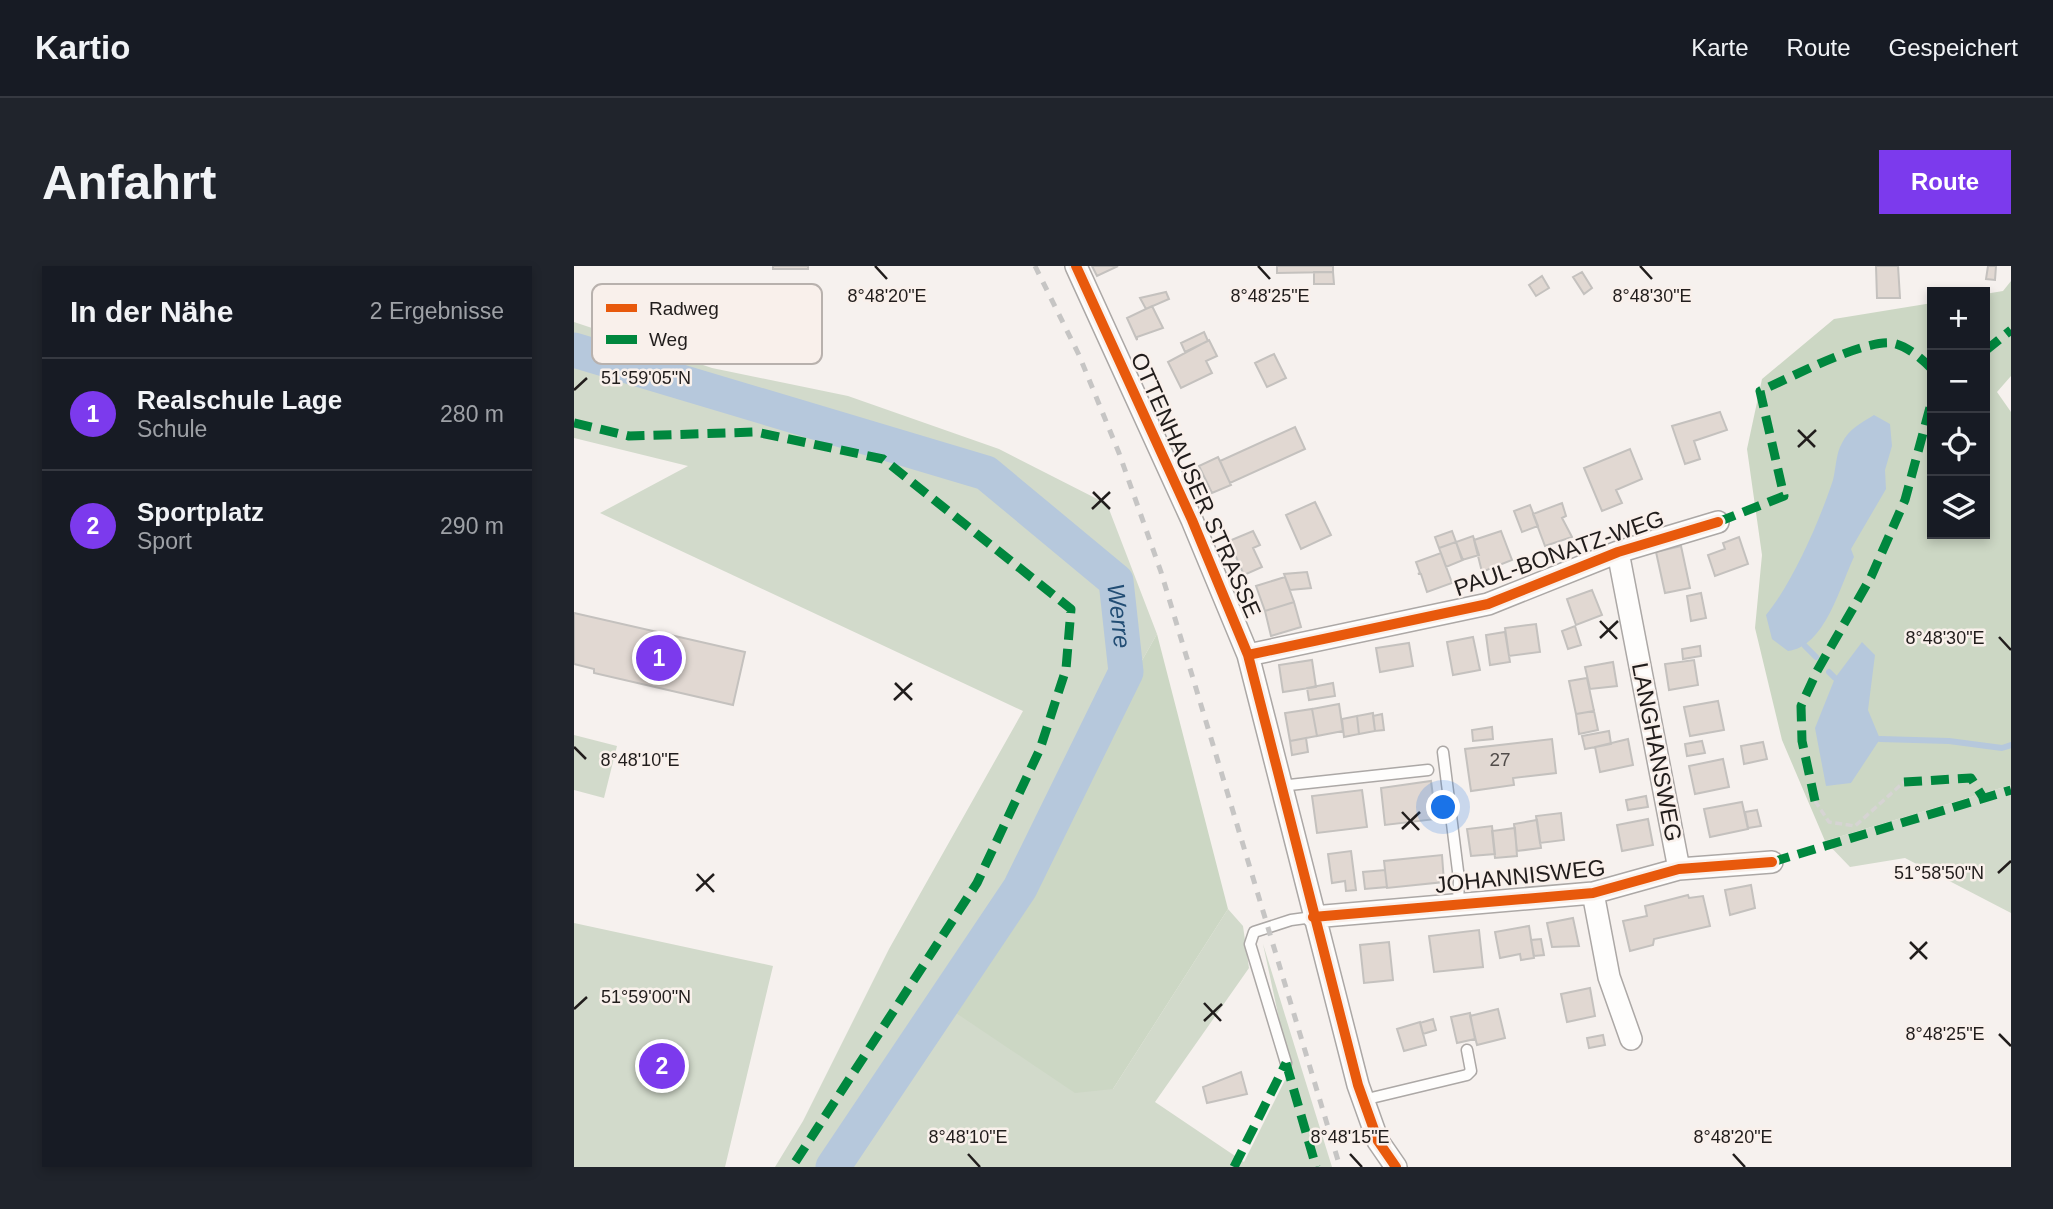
<!DOCTYPE html>
<html lang="de">
<head>
<meta charset="utf-8">
<style>
	:root { --surface:#171b24; --page:#20242c; --text:#f1f3f6; --muted:#9ea1a6; --line:#363941; --accent:#7c3aed }
	body { margin:0; font-family:Helvetica,sans-serif; background:var(--page); color:var(--text) }
	.controls { position:absolute; right:21px; top:21px; display:grid; overflow:hidden; border-radius:0px; box-shadow:0 4px 10px #0003 }
	.controls button { width:63px; height:63px; display:grid; place-items:center; padding:0; border:0; border-bottom:2px solid var(--line); background:var(--surface); color:var(--text); font:35px sans-serif }
	.you { position:absolute; left:870px; top:542px; width:24px; height:24px; margin:-18px; border:5px solid #fff; border-radius:50%; background:#1a73e8; box-shadow:0 0 0 10px #1a73e833 }
	.badge { display:grid; place-items:center; width:46px; height:46px; border-radius:50%; background:var(--accent); color:#fff; font-size:23px; font-weight:700 }
	.pin { position:absolute; translate:-50% -50%; border:4px solid #fff; box-shadow:0 2px 7px #0006 }
	.list { margin:0; padding:0; list-style:none }
	h2 { display:flex; justify-content:space-between; align-items:center; height:91px; margin:0; padding:0 28px; font-size:30px }
	h2 small { font-size:23px; font-weight:400; color:var(--muted) }
	.list li { display:grid; grid-template-columns:46px 1fr auto; gap:21px; align-items:center; box-sizing:border-box; height:112px; padding:0 28px; border-top:2px solid var(--line) }
	.list b { display:block; font-size:26px; white-space:nowrap }
	.list p { margin:0; font-size:23px; white-space:nowrap; color:var(--muted) }
	.list em { font-size:23px; font-style:normal; color:var(--muted) }
	.icon { flex:none; width:38px; height:38px; fill:none; stroke:currentColor; stroke-width:2; stroke-linecap:round; stroke-linejoin:round }
	.map { position:relative; flex:none; width:1437px; height:901px; overflow:hidden; border-radius:0px }
	header { display:flex; align-items:center; gap:42px; box-sizing:border-box; height:98px; padding:0 35px; background:var(--surface); border-bottom:2px solid var(--line) }
	header strong { font-size:33px }
	nav { display:flex; gap:38px; margin-inline-start:auto; font-size:24px }
	.intro { display:flex; align-items:center; justify-content:space-between; box-sizing:border-box; height:168px; padding:0 42px }
	h1 { margin:0; font-size:49px }
	.button { padding:18px 32px; border-radius:0px; background:var(--accent); color:#fff; font-size:24px; font-weight:700 }
	main { display:flex; gap:42px; padding:0 42px }
	aside { flex:1; background:var(--surface); border-radius:0px; box-shadow:0 4px 10px #0003 }
	.map>svg:first-child { display:block }
	.green { fill:#d2dacb }
	.forest { fill:#ccd7c4 }
	.water { fill:#b6c8dc }
	.lines { fill:none; stroke-linecap:round; stroke-linejoin:round }
	.stream { stroke:#b6c8dc; stroke-width:6 }
	.river { stroke:#b6c8dc; stroke-width:35 }
	.building { fill:#e1d8d2; stroke:#c4c1be; stroke-width:2 }
	.lane-casing { stroke:#aca8a6; stroke-width:13 }
	.street-casing { stroke:#aca8a6; stroke-width:24 }
	.path { stroke:#d6d4d3; stroke-width:3.5; stroke-dasharray:7 3.5; stroke-linecap:butt }
	.lane { stroke:#fefdfc; stroke-width:10 }
	.street { stroke:#fefdfc; stroke-width:21 }
	.rail { stroke:#c6c5c4; stroke-width:5; stroke-dasharray:9 9; stroke-linecap:butt }
	.quiet { stroke:#00873e; stroke-width:9; stroke-dasharray:18 9; stroke-linecap:butt }
	.cycleway-casing { stroke:#f9f0eb; stroke-width:15 }
	.cycleway { stroke:#e8590c; stroke-width:10 }
	.ticks { fill:none; stroke:#211d1c; stroke-width:2.5 }
	.labels { text-anchor:middle; dominant-baseline:central; stroke-width:5; stroke-linejoin:round; paint-order:stroke }
	.number-label { font-size:19px; fill:#514c4a }
	.street-label { font-size:23px; fill:#211d1c; stroke:#f9f0eb }
	.water-label { font-size:24px; font-style:italic; fill:#224d74; stroke:#f9f0eb }
	.key { fill:#f9f0eb; stroke:#b8b1ad; stroke-width:2 }
	.key-label { font-size:19px; fill:#211d1c }
	.ticks-label { font-size:18px; text-anchor:middle; fill:#211d1c; stroke:#f9f0eb; stroke-width:5; stroke-linejoin:round; paint-order:stroke }
</style>
</head>
<body>
<header>
<strong>Kartio</strong>
<nav><a>Karte</a><a>Route</a><a>Gespeichert</a></nav>
</header>
<div class="intro"><h1>Anfahrt</h1><a class="button">Route</a></div>
<main>
<aside>
<h2>In der Nähe<small>2 Ergebnisse</small></h2>
<ul class="list">
<li><span class="badge">1</span><div><b>Realschule Lage</b><p>Schule</p></div><em>280 m</em></li>
<li><span class="badge">2</span><div><b>Sportplatz</b><p>Sport</p></div><em>290 m</em></li>
</ul>
</aside>
<div class="map">
<svg width="1437" height="901" viewBox="0 0 1437 901">
	<rect width="100%" height="100%" fill="#f6f1ee"/>
	<path class="green" d="M 0,56 L 138,102 L 274,130 L 425,183 L 533,238 L 583,368 L 443,615 L 417,678 L 377,743 L 539,823 L 654,643 L 669,660 L 675,702 L 581,836 L 670,896 L 716,804 L 689,678 L 758,901 L 201,901 L 229,855 L 315,683 L 449,445 L 26,247 L 114,200 L 0,172 Z
		M 0,469 L 43,480 L 30,532 L 0,524 Z
		M 1437,519 L 1437,647 L 1331,592 L 1276,601 L 1251,575 Z
		M 0,657 L 199,700 L 151,901 L 0,901 Z"/>
	<path class="forest" d="M 1437,15 L 1437,110 L 1423,126 L 1437,146 L 1437,519 L 1251,575 L 1208,474 L 1181,362 L 1188,289 L 1173,183 L 1188,113 L 1260,53 L 1358,37 L 1358,268 L 1411,268 L 1411,28 L 1429,25 Z
		M 583,368 L 654,643 L 539,823 L 501,827 L 376,743 L 417,678 L 443,615 Z"/>
	<path class="water" d="M 1300,149 L 1316,158 L 1318,180 L 1311,204 L 1312,223 L 1277,283 L 1280,291 C 1266,320 1251,381 1214,385 L 1198,373 L 1192,349 C 1218,318 1246,254 1259,214 C 1262,202 1262,187 1268,177 C 1275,163 1287,157 1300,149 Z
		M 1288,376 L 1301,389 L 1294,444 L 1306,473 L 1277,517 L 1252,520 L 1241,462 L 1261,412 Z"/>
	<g class="lines">
		<path class="stream" d="M 1231,380 L 1242,391
			M 1255,406 L 1261,412
			M 1306,473 L 1375,475 L 1428,482 L 1437,479"/>
		<path class="river" id="s1" d="M 0,84 L 412,207 L 542,315 L 552,406 L 446,622 L 259,901"/>
	</g>
	<path class="building" d="M 199,0 L 234,0 L 234,3 L 199,3 Z
		M 518,0 L 544,0 L 523,10 Z
		M 703,0 L 759,0 L 759,6 L 703,7 Z
		M 1302,0 L 1324,0 L 1326,32 L 1303,32 Z
		M 1414,0 L 1422,0 L 1421,14 L 1412,13 Z
		M 740,6 L 759,6 L 760,18 L 740,18 Z
		M 1008,6 L 1018,22 L 1010,28 L 999,11 Z
		M 968,10 L 975,22 L 962,30 L 955,19 Z
		M 592,26 L 595,33 L 572,43 L 566,32 Z
		M 578,40 L 589,62 L 563,71 L 563,74 L 553,52 Z
		M 630,66 L 634,75 L 611,86 L 607,77 Z
		M 635,74 L 643,90 L 632,95 L 638,107 L 607,122 L 594,96 Z
		M 700,88 L 712,112 L 693,121 L 681,97 Z
		M 1146,146 L 1153,164 L 1120,175 L 1126,193 L 1111,198 L 1098,160 Z
		M 721,161 L 731,183 L 656,217 L 646,195 Z
		M 1056,183 L 1068,213 L 1042,224 L 1048,237 L 1028,245 L 1010,202 Z
		M 644,191 L 657,219 L 638,227 L 625,200 Z
		M 741,236 L 757,269 L 727,283 L 712,249 Z
		M 988,237 L 992,250 L 988,252 L 998,271 L 971,280 L 959,248 Z
		M 956,239 L 964,260 L 948,266 L 940,245 Z
		M 679,265 L 686,279 L 679,282 L 688,301 L 670,309 L 655,275 Z
		M 878,265 L 882,276 L 865,282 L 861,271 Z
		M 927,265 L 938,294 L 908,306 L 900,274 Z
		M 899,270 L 905,289 L 888,294 L 882,276 Z
		M 1165,271 L 1174,298 L 1141,310 L 1134,289 L 1151,283 L 1149,277 Z
		M 882,276 L 889,294 L 872,301 L 865,282 Z
		M 1107,280 L 1116,322 L 1091,327 L 1082,286 Z
		M 867,287 L 878,317 L 853,326 L 847,308 L 844,308 L 846,307 L 842,296 Z
		M 733,306 L 737,322 L 716,324 L 710,308 Z
		M 711,311 L 720,336 L 691,345 L 682,320 Z
		M 1018,324 L 1028,349 L 1002,359 L 993,333 Z
		M 1127,327 L 1132,352 L 1117,355 L 1113,330 Z
		M 720,336 L 727,361 L 697,370 L 691,345 Z
		M 0,347 L 171,386 L 159,439 L 20,407 L 20,403 L 0,398 Z
		M 962,358 L 966,386 L 935,390 L 931,362 Z
		M 1001,360 L 1007,379 L 994,383 L 988,365 Z
		M 931,366 L 936,396 L 916,399 L 912,369 Z
		M 899,371 L 906,404 L 879,409 L 873,376 Z
		M 835,377 L 839,400 L 806,406 L 802,382 Z
		M 1126,380 L 1127,390 L 1109,393 L 1108,383 Z
		M 738,394 L 742,421 L 709,426 L 705,399 Z
		M 1120,394 L 1124,419 L 1095,424 L 1091,398 Z
		M 1039,396 L 1043,420 L 1016,423 L 1011,401 Z
		M 1013,412 L 1020,445 L 1002,448 L 995,415 Z
		M 759,417 L 761,430 L 735,434 L 733,422 Z
		M 1144,435 L 1150,464 L 1116,470 L 1110,441 Z
		M 765,438 L 769,465 L 743,470 L 738,443 Z
		M 738,443 L 743,470 L 716,475 L 711,447 Z
		M 1020,445 L 1024,464 L 1005,468 L 1002,448 Z
		M 799,447 L 801,465 L 785,468 L 783,450 Z
		M 808,448 L 810,464 L 801,465 L 799,450 Z
		M 783,450 L 785,468 L 770,471 L 768,453 Z
		M 918,461 L 919,473 L 899,475 L 898,464 Z
		M 1035,465 L 1037,478 L 1011,483 L 1008,470 Z
		M 732,472 L 734,486 L 718,489 L 716,475 Z
		M 978,473 L 982,507 L 939,512 L 940,519 L 897,525 L 891,483 Z
		M 1054,473 L 1059,499 L 1026,506 L 1021,481 Z
		M 1128,475 L 1131,487 L 1113,490 L 1111,478 Z
		M 1189,476 L 1193,493 L 1170,498 L 1167,480 Z
		M 1149,493 L 1155,521 L 1121,528 L 1115,500 Z
		M 857,515 L 862,553 L 811,559 L 807,522 Z
		M 788,524 L 793,561 L 743,567 L 738,530 Z
		M 1072,530 L 1074,541 L 1054,544 L 1052,534 Z
		M 1168,536 L 1174,563 L 1136,571 L 1130,543 Z
		M 1183,544 L 1187,560 L 1174,562 L 1171,546 Z
		M 987,547 L 990,574 L 966,577 L 962,550 Z
		M 1074,553 L 1079,579 L 1048,585 L 1043,559 Z
		M 963,554 L 967,582 L 943,585 L 940,558 Z
		M 918,560 L 921,588 L 897,590 L 893,563 Z
		M 941,562 L 943,590 L 921,592 L 918,565 Z
		M 777,585 L 782,624 L 772,625 L 771,615 L 758,617 L 754,588 Z
		M 868,589 L 870,616 L 813,622 L 810,595 Z
		M 811,604 L 813,621 L 791,623 L 789,606 Z
		M 1177,619 L 1181,642 L 1156,649 L 1151,624 Z
		M 1114,629 L 1115,632 L 1129,630 L 1136,660 L 1080,673 L 1079,679 L 1056,685 L 1049,655 L 1073,650 L 1071,640 Z
		M 999,652 L 1005,680 L 978,681 L 973,657 Z
		M 955,660 L 960,692 L 947,694 L 946,688 L 926,692 L 921,666 Z
		M 905,664 L 909,701 L 860,706 L 855,670 Z
		M 967,673 L 970,689 L 960,690 L 957,674 Z
		M 815,676 L 819,714 L 790,717 L 786,679 Z
		M 1016,722 L 1021,750 L 993,756 L 987,728 Z
		M 924,743 L 931,772 L 903,779 L 896,750 Z
		M 896,747 L 901,773 L 883,777 L 877,751 Z
		M 859,753 L 862,764 L 849,768 L 846,757 Z
		M 846,756 L 852,779 L 830,785 L 823,763 Z
		M 1029,769 L 1031,779 L 1015,782 L 1013,772 Z
		M 667,806 L 673,828 L 633,837 L 629,821 Z"/>
	<g class="lines">
		<defs>
			<path id="lane" d="M 869,486 L 885,613 L 884,638
				M 706,520 L 854,504
				M 712,797 L 676,678 L 680,666 L 717,654 L 739,651
				M 789,834 L 893,809 L 897,805 L 893,784"/>
			<path id="street" d="M 502,0 L 618,254 L 674,389 L 784,819 L 804,875 L 822,901
				M 1044,286 L 1105,603
				M 674,389 L 914,338 L 1044,286 L 1144,256
				M 1019,627 L 1035,711 L 1057,773
				M 739,651 L 1019,627 L 1105,603 L 1198,596"/>
		</defs>
		<use href="#lane" class="lane-casing"/>
		<use href="#street" class="street-casing"/>
		<path class="path" d="M 1241,535 L 1255,556 L 1281,560 L 1330,516"/>
		<use href="#lane" class="lane"/>
		<use href="#street" class="street"/>
		<path class="rail" d="M 461,0 L 505,89 L 545,187 L 587,306 L 766,901"/>
		<path class="quiet" d="M 1411,85 L 1437,64
			M 0,157 L 55,170 L 182,166 L 309,193 L 497,343 L 492,403 L 466,483 L 403,617 L 218,901
			M 1144,256 L 1210,230 L 1186,125 C 1216,112 1287,74 1318,77 C 1332,79 1348,93 1358,103
			M 1330,516 L 1397,512 L 1410,533
			M 1241,535 L 1228,475 L 1227,440 L 1243,405 L 1297,311 L 1331,234 L 1358,134
			M 1198,596 L 1437,524
			M 712,797 L 742,901
			M 660,901 L 712,797"/>
		<defs>
			<path id="cycleway" d="M 502,0 L 618,254 L 674,389 L 784,819 L 804,875 L 822,901
				M 674,389 L 914,338 L 1044,286 L 1144,256
				M 739,651 L 1019,627 L 1105,603 L 1198,596"/>
		</defs>
		<use href="#cycleway" class="cycleway-casing"/>
		<use href="#cycleway" class="cycleway"/>
	</g>
	<path class="ticks" d="M 301,0 L 313,13M 684,0 L 696,13M 1066,0 L 1078,13M 0,124 L 13,112M 1224,164 L 1241,181M 1224,181 L 1242,164M 519,226 L 536,243M 518,243 L 536,226M 1026,355 L 1043,373M 1425,371 L 1437,384M 1026,372 L 1044,355M 321,417 L 338,434M 320,434 L 338,417M 0,481 L 12,493M 828,546 L 845,564M 828,563 L 846,546M 1424,607 L 1437,595M 123,608 L 140,626M 122,625 L 140,608M 1336,676 L 1353,693M 1336,693 L 1353,676M 630,737 L 647,755M 0,743 L 13,731M 630,755 L 648,738M 1425,768 L 1437,780M 394,888 L 406,901M 776,888 L 788,901M 1159,888 L 1171,901"/>
	<g class="labels">
		<g class="number-label">
			<text x="926" y="493">27</text>
		</g>
		<g class="street-label">
			<text transform="translate(622 219) rotate(66)">OTTENHAUSER STRASSE</text>
			<text transform="translate(985 287) rotate(-19)">PAUL-BONATZ-WEG</text>
			<text transform="translate(1083 486) rotate(79)">LANGHANSWEG</text>
			<text transform="translate(946 610) rotate(-6)">JOHANNISWEG</text>
		</g>
		<g class="water-label">
			<text stroke="none"><textPath href="#s1" startOffset="634">Werre</textPath></text>
		</g>
	</g>
	<rect x="18" y="18" width="230" height="80" rx="10" class="key"/>
	<rect x="32" y="38" width="31" height="8" fill="#e8590c"/>
	<rect x="32" y="69" width="31" height="9" fill="#00873e"/>
	<g class="key-label">
		<text x="75" y="49">Radweg</text>
		<text x="75" y="80">Weg</text>
	</g>
	<g class="ticks-label">
		<text x="313" y="36">8°48'20"E</text>
		<text x="696" y="36">8°48'25"E</text>
		<text x="1078" y="36">8°48'30"E</text>
		<text x="72" y="118">51°59'05"N</text>
		<text x="1371" y="378">8°48'30"E</text>
		<text x="66" y="500">8°48'10"E</text>
		<text x="1365" y="613">51°58'50"N</text>
		<text x="72" y="737">51°59'00"N</text>
		<text x="1371" y="774">8°48'25"E</text>
		<text x="394" y="877">8°48'10"E</text>
		<text x="776" y="877">8°48'15"E</text>
		<text x="1159" y="877">8°48'20"E</text>
	</g>
</svg>
<div class="controls">
<button>+</button>
<button>−</button>
<button><svg class="icon" aria-label="locate" viewBox="0 0 24 24"><circle cx="12" cy="12" r="6"/><path d="M12 2v4M12 18v4M2 12h4M18 12h4"/></svg></button>
<button><svg class="icon" aria-label="layers" viewBox="0 0 24 24"><path d="M12 4l9 5-9 5-9-5zM3 14l9 5 9-5"/></svg></button>
</div>
<div class="you"></div>
<div class="pin badge" style="left:85px;top:392px">1</div>
<div class="pin badge" style="left:88px;top:800px">2</div>
</div>
</main>
</body>
</html>
